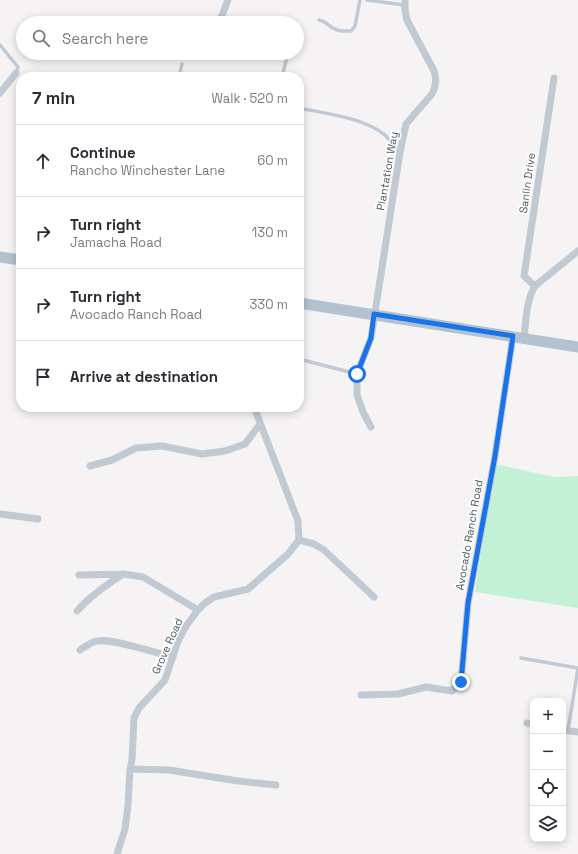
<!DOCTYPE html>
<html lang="en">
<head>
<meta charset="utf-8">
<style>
	:root { --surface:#fff; --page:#f2f2f3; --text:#2b2b33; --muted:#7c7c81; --line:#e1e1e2 }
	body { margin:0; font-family:"Space Grotesk",sans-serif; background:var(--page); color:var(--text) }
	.controls { position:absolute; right:12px; bottom:12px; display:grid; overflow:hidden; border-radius:8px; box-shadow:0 2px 10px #0003 }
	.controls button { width:36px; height:36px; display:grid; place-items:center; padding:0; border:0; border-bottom:1px solid var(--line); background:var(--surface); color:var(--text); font:20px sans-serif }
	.stop { position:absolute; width:12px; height:12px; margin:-9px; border:3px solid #1a73e8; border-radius:50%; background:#fff }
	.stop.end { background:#1a73e8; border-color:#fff; box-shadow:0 1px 4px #0008 }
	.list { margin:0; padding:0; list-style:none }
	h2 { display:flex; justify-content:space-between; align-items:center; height:52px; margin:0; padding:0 16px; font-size:17px }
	h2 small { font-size:13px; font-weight:400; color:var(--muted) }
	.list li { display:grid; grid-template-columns:26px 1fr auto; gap:12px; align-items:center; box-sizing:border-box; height:72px; padding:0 16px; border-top:1px solid var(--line) }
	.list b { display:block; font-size:15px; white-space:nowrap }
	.list p { margin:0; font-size:13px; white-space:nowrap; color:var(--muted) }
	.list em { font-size:13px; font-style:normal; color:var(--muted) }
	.icon { flex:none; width:22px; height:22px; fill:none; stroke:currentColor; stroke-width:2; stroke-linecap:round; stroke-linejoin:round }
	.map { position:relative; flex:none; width:578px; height:854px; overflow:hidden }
	.search { position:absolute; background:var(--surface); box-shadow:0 2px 10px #0003; left:16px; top:16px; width:288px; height:44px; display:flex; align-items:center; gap:10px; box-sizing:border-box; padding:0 14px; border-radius:22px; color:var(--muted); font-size:15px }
	.panel { position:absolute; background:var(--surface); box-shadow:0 2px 10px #0003; left:16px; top:72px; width:288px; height:340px; border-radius:16px }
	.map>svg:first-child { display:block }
	.green { fill:#c3f1d5 }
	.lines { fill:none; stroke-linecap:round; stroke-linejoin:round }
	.lane { stroke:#c1cad2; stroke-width:3.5 }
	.street { stroke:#c1cad2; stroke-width:7 }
	.primary { stroke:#b3c2d1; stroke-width:11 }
	.route { stroke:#1a73e8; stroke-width:5 }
	.labels { text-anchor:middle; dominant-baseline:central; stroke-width:3.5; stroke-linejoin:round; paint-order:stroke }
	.street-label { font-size:11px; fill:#4a5661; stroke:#fff }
</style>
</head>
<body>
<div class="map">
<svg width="578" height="854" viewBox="0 0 578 854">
	<rect width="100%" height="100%" fill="#f5f3f3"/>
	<path class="green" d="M 495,464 L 554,477 L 578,476 L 578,608 L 475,592 Z"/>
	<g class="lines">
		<path class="lane" d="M 367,0 L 404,5
			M 319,20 C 326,21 328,26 335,29 C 340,32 346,31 351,31 L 355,26 L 360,0
			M 0,45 L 18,67 L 16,73
			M 179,77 L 182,64
			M 282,77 L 288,53
			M 299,108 C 327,114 362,117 385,135 C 390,140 395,146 399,152
			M 299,359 L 357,374
			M 521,658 L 578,668 L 568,730"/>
		<path class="street" d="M 219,23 L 228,0
			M 0,93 L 16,73
			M 535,286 L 524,276 L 554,78
			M 524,338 C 526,321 526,301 535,286 L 578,251
			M 371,427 L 363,412 L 357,395 L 357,374 L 371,338 L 400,152 L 406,124 L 432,94 C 436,86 437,79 434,71 L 407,20 L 405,10 L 405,0
			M 90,466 L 112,460 L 136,448 L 162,446 L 202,454 L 225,451 L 245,444 L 260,424
			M 0,514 L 38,519
			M 299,540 L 314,544 L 324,550 L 374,597
			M 79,575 L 123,574 L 143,577 L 198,610
			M 77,611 C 90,596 106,585 123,574
			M 80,650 C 85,647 91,642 97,641 C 112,638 156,653 173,657
			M 361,695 L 398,694 L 426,687 L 452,691 L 461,682 L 468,603 L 495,456 L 513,336
			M 527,723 L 533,724
			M 563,730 L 578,732
			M 130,769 L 169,770 L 238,781 L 276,785
			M 117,854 L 125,829 L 128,806 L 130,769 L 132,760 L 134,718 L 139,708 L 165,680 L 178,641 L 186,626 L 198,610 L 205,603 L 214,597 L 248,589 L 288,554 L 299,540 L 298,521 L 254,407"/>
		<path class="primary" d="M 0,257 L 21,260
			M 299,303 L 578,347"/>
	</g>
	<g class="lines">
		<path class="route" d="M 357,374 L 371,338 L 374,314 L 513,336 L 495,456 L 468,603 L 461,682"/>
	</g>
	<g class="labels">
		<g class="street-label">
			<text transform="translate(387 171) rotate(-80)">Plantation Way</text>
			<text transform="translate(527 183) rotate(-82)">Sanlin Drive</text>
			<text transform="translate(469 535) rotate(-80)">Avocado Ranch Road</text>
			<text transform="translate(167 646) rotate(-66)">Grove Road</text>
		</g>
	</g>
</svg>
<div class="controls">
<button>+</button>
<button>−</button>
<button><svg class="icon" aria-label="locate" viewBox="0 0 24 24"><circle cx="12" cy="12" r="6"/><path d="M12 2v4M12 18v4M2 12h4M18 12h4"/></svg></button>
<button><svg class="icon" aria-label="layers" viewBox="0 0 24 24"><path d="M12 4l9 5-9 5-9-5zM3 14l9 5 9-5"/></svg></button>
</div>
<div class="stop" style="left:357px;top:374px"></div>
<div class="stop end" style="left:461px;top:682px"></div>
<div class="search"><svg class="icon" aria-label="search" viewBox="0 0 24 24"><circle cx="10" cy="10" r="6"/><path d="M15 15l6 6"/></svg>Search here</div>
<section class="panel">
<h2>7 min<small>Walk · 520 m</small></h2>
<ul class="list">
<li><svg class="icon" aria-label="ahead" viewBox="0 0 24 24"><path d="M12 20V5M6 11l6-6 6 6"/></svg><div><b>Continue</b><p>Rancho Winchester Lane</p></div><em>60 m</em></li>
<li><svg class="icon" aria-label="right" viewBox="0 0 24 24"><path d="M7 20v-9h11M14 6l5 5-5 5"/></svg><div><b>Turn right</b><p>Jamacha Road</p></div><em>130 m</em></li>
<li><svg class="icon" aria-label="right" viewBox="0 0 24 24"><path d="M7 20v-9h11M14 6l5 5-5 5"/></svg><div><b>Turn right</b><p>Avocado Ranch Road</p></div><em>330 m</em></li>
<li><svg class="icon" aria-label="arrive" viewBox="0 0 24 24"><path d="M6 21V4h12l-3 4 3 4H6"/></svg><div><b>Arrive at destination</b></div></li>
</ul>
</section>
</div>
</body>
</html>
